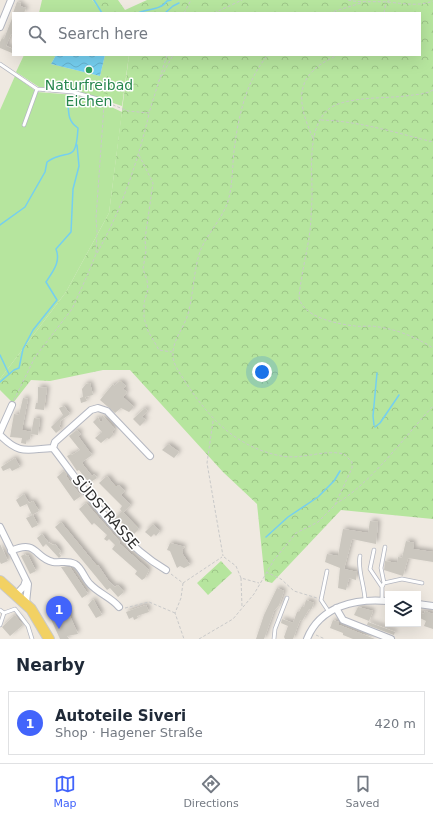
<!DOCTYPE html>
<html lang="en">
<head>
<meta charset="utf-8">
<style>
	:root { --surface:#fff; --page:#f6f6f7; --text:#1f2937; --muted:#747a83; --line:#e0e1e3; --accent:#4264fb }
	body { margin:0; font-family:"DejaVu Sans",sans-serif; background:var(--page); color:var(--text) }
	.controls { position:absolute; right:12px; bottom:12px; display:grid; overflow:hidden; border-radius:0px; box-shadow:0 4px 16px #0002 }
	.controls button { width:36px; height:36px; display:grid; place-items:center; padding:0; border:0; border-bottom:1px solid var(--line); background:var(--surface); color:var(--text); font:20px sans-serif }
	.you { position:absolute; left:262px; top:372px; width:14px; height:14px; margin:-10px; border:3px solid #fff; border-radius:50%; background:#1a73e8; box-shadow:0 0 0 6px #1a73e833 }
	.badge { display:grid; place-items:center; width:26px; height:26px; border-radius:50%; background:var(--accent); color:#fff; font-size:13px; font-weight:700 }
	.pin { position:absolute; translate:-50% -33px; filter:drop-shadow(0 1px 2px #0008) }
	.pin::after { content:''; position:absolute; top:21px; width:14px; height:12px; background:inherit; clip-path:polygon(0 0,100% 0,50% 100%) }
	.list { margin:0; padding:0; list-style:none }
	h2 { display:flex; justify-content:space-between; align-items:center; height:52px; margin:0; padding:0 16px; font-size:17px }
	h2 small { font-size:13px; font-weight:400; color:var(--muted) }
	.list li { display:grid; grid-template-columns:26px 1fr auto; gap:12px; align-items:center; box-sizing:border-box; height:64px; margin:0 8px 8px; padding:0 8px; border:1px solid var(--line); border-radius:0px }
	.list b { display:block; font-size:15px; white-space:nowrap }
	.list p { margin:0; font-size:13px; white-space:nowrap; color:var(--muted) }
	.list em { font-size:13px; font-style:normal; color:var(--muted) }
	.icon { flex:none; width:22px; height:22px; fill:none; stroke:currentColor; stroke-width:2; stroke-linecap:round; stroke-linejoin:round }
	.map { position:relative; flex:none; width:433px; height:639px; overflow:hidden }
	.search { position:absolute; background:var(--surface); box-shadow:0 4px 16px #0002; left:12px; right:12px; top:12px; height:44px; display:flex; align-items:center; gap:10px; box-sizing:border-box; padding:0 14px; border-radius:0px; color:var(--muted); font-size:15px }
	.sheet { height:124px; background:var(--surface) }
	nav { display:flex; justify-content:space-around; align-items:center; box-sizing:border-box; height:56px; border-top:1px solid var(--line); background:var(--surface); font-size:11px; color:var(--muted) }
	nav a { display:grid; justify-items:center; gap:2px }
	nav .on { color:var(--accent) }
	.map>svg:first-child { display:block }
	.grass { fill:#b6e59e }
	.forest { fill:url(#forest-crowns) }
	.water { fill:url(#water-waves) }
	.lines { fill:none; stroke-linecap:round; stroke-linejoin:round }
	.stream { stroke:#75cff0; stroke-width:1.5 }
	.building { fill:#cbc7bf; filter:url(#shadow) }
	.lane-casing { stroke:#b4b7c1; stroke-width:4.5 }
	.street-casing { stroke:#b4b7c1; stroke-width:8 }
	.primary-casing { stroke:#c9c9c9; stroke-width:12 }
	.path { stroke:#c9c9c9; stroke-width:1; stroke-dasharray:3 2; stroke-linecap:butt }
	.lane { stroke:#fff; stroke-width:3 }
	.street { stroke:#fff; stroke-width:6 }
	.primary { stroke:#f2d163; stroke-width:10 }
	.leisure-dot { fill:#2e9e5b; stroke:#fff; stroke-width:1.5 }
	.labels { text-anchor:middle; dominant-baseline:central; stroke-width:3; stroke-linejoin:round; paint-order:stroke }
	.leisure-label { font-size:14px; fill:#27864d; stroke:#fff }
	.street-label { font-size:14px; fill:#2e2e2e; stroke:#fff }
</style>
</head>
<body>
<div class="map">
<svg width="433" height="639" viewBox="0 0 433 639">
	<defs>
		<pattern id="forest-crowns" width="20" height="18" patternUnits="userSpaceOnUse"><rect width="20" height="18" fill="#b6e59e"/><path d="M2 6a3 3 0 1 1 6 0M12 15a3 3 0 1 1 6 0" fill="none" stroke="#9dc588"/></pattern>
		<pattern id="water-waves" width="16" height="10" patternUnits="userSpaceOnUse"><rect width="16" height="10" fill="#75cff0"/><path d="M0 5q4-4 8 0t8 0" fill="none" stroke="#66b2ce"/></pattern>
		<filter id="shadow"><feDropShadow dx="2.5" dy="-2.5" stdDeviation="2" flood-color="#0004"/></filter>
	</defs>
	<rect width="100%" height="100%" fill="#efe9e1"/>
	<path class="grass" d="M 42,0 L 92,0 L 103,13 L 39,13 Z
		M 24,55 L 56,55 L 51,64 L 100,76 L 105,55 L 129,55 L 122,106 L 74,90 L 39,87 L 16,72 Z
		M 15,76 L 37,92 L 75,95 L 107,105 L 122,112 L 109,213 L 66,292 L 0,379 L 0,110 Z"/>
	<path class="forest" d="M 92,0 L 118,0 L 125,10 L 147,0 L 433,0 L 433,519 L 341,510 L 272,583 L 265,581 L 257,504 L 223,472 L 130,370 L 103,370 L 50,381 L 31,380 L 13,403 L 0,390 L 0,379 L 66,292 L 109,213 L 129,55 L 420,55 L 420,13 L 103,13 Z
		M 107,76 L 117,78 L 113,96 L 103,93 Z
		M 221,561 L 232,573 L 208,595 L 197,583 Z"/>
	<path class="water" d="M 56,55 L 105,55 L 100,76 L 51,64 Z"/>
	<g class="lines">
		<path class="stream" d="M 94,0 L 102,13
			M 138,13 C 147,9 161,10 167,1 L 171,0
			M 165,13 L 173,6 L 179,3
			M 0,225 L 25,207 L 45,172 L 47,162 C 68,147 76,166 78,128 C 66,120 69,110 68,97
			M 0,355 L 9,374
			M 0,382 L 14,370 L 19,368 L 23,349 L 33,330 L 57,300 L 46,282 C 53,271 61,262 56,249 L 71,232 L 73,189 L 79,166 L 77,145
			M 374,425 L 373,416 L 377,373
			M 375,427 L 380,423 L 399,395
			M 266,537 L 288,517 L 318,497 L 334,481 L 340,471"/>
	</g>
	<path class="building" d="M 17,2 L 21,3 L 20,6 L 26,8 L 24,13 L 13,13 Z
		M 13,16 L 13,35 L 11,34 L 6,46 L 13,49 L 12,53 L 0,48 L 0,42 L 2,38 L 4,39 Z
		M 120,381 L 126,386 L 123,389 L 127,392 L 123,397 L 134,407 L 129,412 L 121,408 L 115,413 L 100,400 L 113,384 L 114,386 Z
		M 90,383 L 93,395 L 85,397 L 87,401 L 81,403 L 80,398 L 83,397 L 82,389 L 86,384 Z
		M 38,387 L 47,388 L 44,410 L 35,409 L 36,403 L 38,403 Z
		M 23,398 L 28,399 L 22,430 L 31,432 L 30,439 L 27,439 L 26,444 L 21,443 L 22,438 L 10,437 L 14,414 L 19,415 Z
		M 64,406 L 70,414 L 60,421 L 61,424 L 59,426 L 61,429 L 56,433 L 51,427 L 63,415 L 59,408 Z
		M 145,408 L 148,411 L 142,417 L 146,420 L 140,426 L 133,419 Z
		M 102,415 L 115,429 L 112,432 L 114,434 L 109,439 L 107,438 L 101,443 L 95,438 L 102,432 L 93,422 L 98,417 L 100,422 L 102,421 Z
		M 34,418 L 40,419 L 38,435 L 31,434 Z
		M 77,430 L 81,434 L 78,436 L 92,455 L 82,462 L 84,466 L 92,476 L 94,474 L 97,478 L 89,483 L 79,470 L 77,471 L 67,456 L 71,454 L 72,455 L 80,450 L 69,436 Z
		M 168,444 L 179,452 L 174,458 L 162,450 Z
		M 15,458 L 20,467 L 12,471 L 10,468 L 3,471 L 1,467 Z
		M 64,471 L 67,475 L 66,476 L 81,496 L 74,501 L 57,477 Z
		M 107,476 L 116,487 L 119,485 L 125,491 L 121,495 L 131,505 L 123,513 L 120,509 L 122,506 L 99,483 Z
		M 24,494 L 29,503 L 20,507 L 16,500 Z
		M 33,501 L 39,511 L 32,515 L 27,504 Z
		M 86,503 L 120,542 L 119,543 L 149,570 L 145,578 L 142,580 L 135,574 L 137,571 L 112,549 L 115,545 L 109,539 L 107,541 L 104,539 L 107,535 L 94,523 L 92,525 L 79,509 Z
		M 122,511 L 139,529 L 134,534 L 119,520 L 117,522 L 114,519 Z
		M 33,515 L 38,525 L 32,528 L 26,518 Z
		M 370,521 L 378,522 L 376,544 L 352,539 L 344,569 L 357,572 L 356,580 L 349,578 L 346,590 L 338,588 L 340,568 L 325,562 L 327,554 L 338,556 L 343,529 L 368,533 Z
		M 61,522 L 97,566 L 98,565 L 108,580 L 115,587 L 118,585 L 124,592 L 118,597 L 110,588 L 107,590 L 55,527 Z
		M 153,524 L 160,531 L 156,536 L 154,534 L 151,537 L 145,532 Z
		M 42,534 L 48,542 L 53,545 L 55,544 L 61,552 L 59,553 L 61,556 L 59,558 L 46,544 L 43,547 L 37,538 Z
		M 406,541 L 414,543 L 413,549 L 433,552 L 433,562 L 408,558 L 403,576 L 384,570 L 385,561 L 397,563 L 398,557 L 402,558 Z
		M 170,543 L 185,547 L 182,549 L 183,552 L 182,553 L 190,565 L 184,568 L 180,566 L 177,568 L 170,551 L 167,550 Z
		M 0,544 L 8,561 L 1,564 L 0,562 Z
		M 25,554 L 26,556 L 28,555 L 36,571 L 30,574 L 21,556 Z
		M 61,567 L 70,567 L 88,594 L 82,598 Z
		M 277,588 L 284,591 L 279,605 L 274,611 L 264,639 L 256,639 L 264,615 Z
		M 93,599 L 102,615 L 96,618 L 88,605 Z
		M 306,600 L 314,603 L 311,610 L 309,609 L 302,621 L 300,620 L 293,639 L 285,639 L 284,637 L 288,626 L 281,623 L 282,619 L 293,623 L 297,612 L 299,612 L 302,606 L 304,607 Z
		M 65,605 L 78,634 L 67,636 L 69,639 L 60,639 L 49,615 Z
		M 146,605 L 149,612 L 137,616 L 138,618 L 134,620 L 133,617 L 129,619 L 126,612 Z
		M 358,607 L 373,611 L 369,621 L 354,615 Z
		M 425,611 L 433,614 L 433,629 L 424,626 L 426,621 L 418,617 L 418,612 L 424,614 Z
		M 15,615 L 23,625 L 10,636 L 2,627 Z
		M 333,620 L 339,622 L 339,625 L 375,639 L 353,639 L 343,635 L 343,633 L 330,628 Z
		M 368,622 L 395,632 L 394,635 L 367,625 Z"/>
	<g class="lines">
		<defs>
			<path id="lane" d="M 0,64 L 37,89 L 73,92 L 105,101
				M 24,125 L 37,89
				M 374,550 L 370,569 L 382,587 L 382,600
				M 360,556 C 357,568 365,587 365,601
				M 327,571 L 321,600 L 329,612
				M 384,583 L 402,579 L 422,583
				M 382,587 L 384,583 L 381,568 L 385,547
				M 0,610 L 4,613 L 15,609 L 28,626 L 32,639
				M 0,625 L 4,613
				M 274,639 L 275,629 L 287,598"/>
			<path id="street" d="M 0,27 L 11,0
				M 0,432 L 12,405
				M 0,435 C 21,456 27,449 53,448 L 55,442 L 91,410 L 98,408 L 107,411 L 150,456
				M 53,448 C 86,491 118,542 166,570
				M 0,527 L 28,584 L 26,603
				M 11,551 C 38,539 34,558 53,562 C 61,563 67,560 75,564 C 82,568 84,578 90,584 C 98,593 112,598 119,607
				M 16,595 L 24,586 L 26,580
				M 418,604 L 433,606
				M 336,608 L 343,620 L 391,639
				M 307,639 C 320,606 356,598 388,601"/>
			<path id="primary" d="M 0,581 L 31,609 L 49,639"/>
		</defs>
		<use href="#lane" class="lane-casing"/>
		<use href="#street" class="street-casing"/>
		<use href="#primary" class="primary-casing"/>
		<path class="path" d="M 348,0 C 361,3 373,1 386,2 C 402,3 417,7 433,1
			M 387,2 L 390,0
			M 184,13 L 191,0
			M 214,13 L 242,0
			M 329,13 L 361,3
			M 384,13 L 386,3
			M 159,81 L 173,55
			M 433,90 C 426,94 420,94 413,95 C 388,99 362,96 338,104 C 306,115 312,167 312,192 C 312,205 311,218 310,231 C 307,253 301,275 299,297 C 302,317 337,324 355,326 C 363,327 371,325 379,327 C 399,330 417,338 433,348
			M 108,103 L 128,111 L 149,113 L 167,55
			M 321,120 C 359,121 397,133 433,142
			M 313,138 C 295,98 295,74 338,55
			M 139,155 L 153,183 L 145,239 L 146,251 L 143,269 L 147,280 L 148,289 L 144,303 L 144,318 L 148,331 L 159,350 L 172,352
			M 97,253 C 121,211 138,161 149,114
			M 14,400 L 35,357 L 72,309 L 87,276 L 96,254 L 97,231 L 96,218 L 104,105
			M 213,421 L 207,463 L 223,556
			M 335,504 C 369,486 406,435 433,406
			M 224,557 L 236,566 L 241,578 L 259,583
			M 266,572 L 281,579 L 294,591 L 317,598
			M 171,574 L 183,583 L 181,598 L 175,613 L 184,639
			M 241,578 L 242,607
			M 183,583 L 222,557
			M 125,608 L 149,602 L 175,613
			M 316,635 L 325,639
			M 199,639 L 233,619 L 254,594 L 274,560 L 296,533 L 318,522 L 335,505 L 352,468 L 352,462 L 344,454 C 323,449 303,460 281,456 C 236,447 210,419 186,383 C 180,373 172,364 173,353 C 173,341 183,328 187,317 C 194,295 193,270 201,249 C 208,233 221,220 227,204 C 233,187 232,168 234,151 C 238,118 246,80 268,55"/>
		<use href="#lane" class="lane"/>
		<use href="#street" class="street"/>
		<use href="#primary" class="primary"/>
	</g>
	<circle class="leisure-dot" cx="89" cy="70" r="4"/>
	<g class="labels">
		<g class="leisure-label">
			<text x="89" y="85">Naturfreibad<tspan x="89" dy="16">Eichen</tspan></text>
		</g>
		<g class="street-label">
			<text transform="translate(106 512) rotate(49)">SÜDSTRASSE</text>
		</g>
	</g>
</svg>
<div class="controls">
<button><svg class="icon" aria-label="layers" viewBox="0 0 24 24"><path d="M12 4l9 5-9 5-9-5zM3 14l9 5 9-5"/></svg></button>
</div>
<div class="you"></div>
<div class="pin badge" style="left:59px;top:629px">1</div>
<div class="search"><svg class="icon" aria-label="search" viewBox="0 0 24 24"><circle cx="10" cy="10" r="6"/><path d="M15 15l6 6"/></svg>Search here</div>
</div>
<section class="sheet">
<h2>Nearby<small></small></h2>
<ul class="list">
<li><span class="badge">1</span><div><b>Autoteile Siveri</b><p>Shop · Hagener Straße</p></div><em>420 m</em></li>
</ul>
</section>
<nav>
<a class="on"><svg class="icon" aria-label="map" viewBox="0 0 24 24"><path d="M3 6l6-2 6 2 6-2v14l-6 2-6-2-6 2zM9 4v14M15 6v14"/></svg>Map</a>
<a><svg class="icon" aria-label="directions" viewBox="0 0 24 24"><path d="M12 3l9 9-9 9-9-9zM9 14v-3h6M13 9l2 2-2 2"/></svg>Directions</a>
<a><svg class="icon" aria-label="saved" viewBox="0 0 24 24"><path d="M7 4h10v16l-5-4-5 4z"/></svg>Saved</a>
</nav>
</body>
</html>
